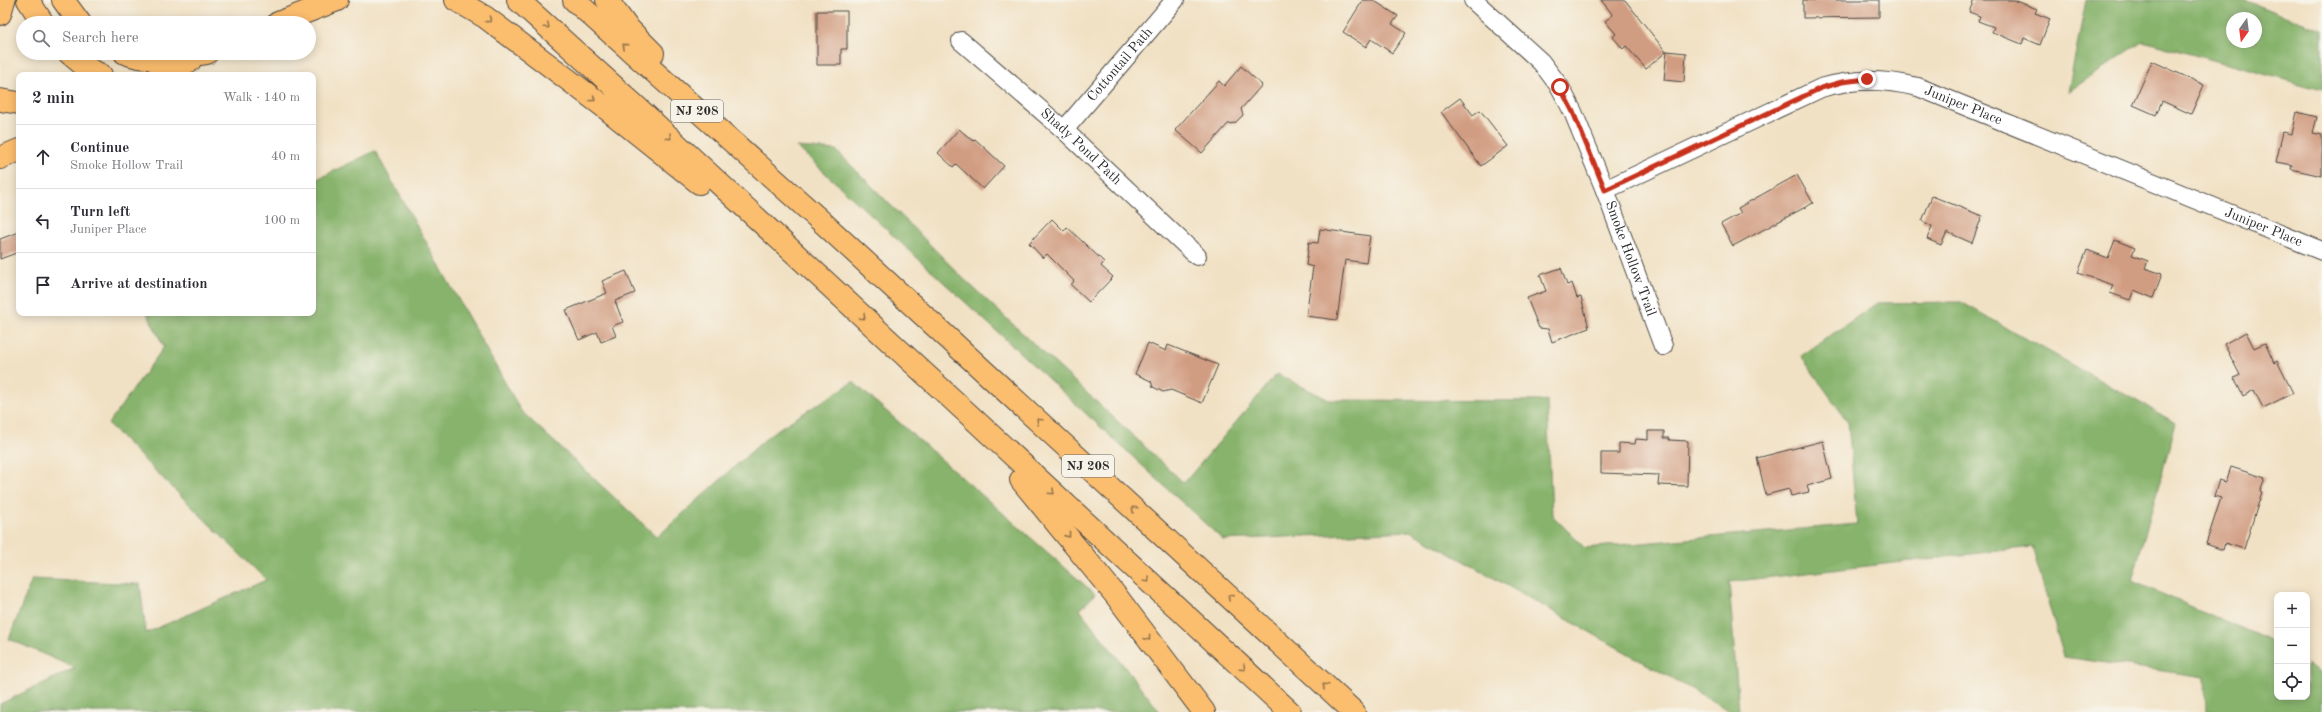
<!DOCTYPE html>
<html lang="en">
<head>
<meta charset="utf-8">
<style>
	:root { --surface:#fff; --page:#f7f7f7; --text:#2b2b33; --muted:#7c7c81; --line:#e1e1e2 }
	body { margin:0; font-family:"Old Standard TT",serif; background:var(--page); color:var(--text) }
	.controls { position:absolute; right:12px; bottom:12px; display:grid; overflow:hidden; border-radius:8px; box-shadow:0 2px 10px #0003 }
	.controls button { width:36px; height:36px; display:grid; place-items:center; padding:0; border:0; border-bottom:1px solid var(--line); background:var(--surface); color:var(--text); font:20px sans-serif }
	.compass { position:absolute; left:2226px; top:12px; width:36px; height:36px; border-radius:50%; background:var(--surface); box-shadow:0 2px 10px #0003; rotate:194deg }
	.stop { position:absolute; width:12px; height:12px; margin:-9px; border:3px solid #c8321e; border-radius:50%; background:#fff }
	.stop.end { background:#c8321e; border-color:#fff; box-shadow:0 1px 4px #0008 }
	.list { margin:0; padding:0; list-style:none }
	h2 { display:flex; justify-content:space-between; align-items:center; height:52px; margin:0; padding:0 16px; font-size:17px }
	h2 small { font-size:13px; font-weight:400; color:var(--muted) }
	.list li { display:grid; grid-template-columns:26px 1fr auto; gap:12px; align-items:center; box-sizing:border-box; height:64px; padding:0 16px; border-top:1px solid var(--line) }
	.list b { display:block; font-size:15px; white-space:nowrap }
	.list p { margin:0; font-size:13px; white-space:nowrap; color:var(--muted) }
	.list em { font-size:13px; font-style:normal; color:var(--muted) }
	.icon { flex:none; width:22px; height:22px; fill:none; stroke:currentColor; stroke-width:2; stroke-linecap:round; stroke-linejoin:round }
	.map { position:relative; flex:none; width:2322px; height:712px; overflow:hidden }
	.search { position:absolute; background:var(--surface); box-shadow:0 2px 10px #0003; left:16px; top:16px; width:300px; height:44px; display:flex; align-items:center; gap:10px; box-sizing:border-box; padding:0 14px; border-radius:22px; color:var(--muted); font-size:15px }
	.panel { position:absolute; background:var(--surface); box-shadow:0 2px 10px #0003; left:16px; top:72px; width:300px; height:244px; border-radius:8px }
	.map>svg:first-child { display:block }
	.forest { fill:#87b36c; stroke:#596f4c; fill-rule:evenodd }
	.building { fill:#d19d82 }
	.lines { fill:none; stroke-linecap:round; stroke-linejoin:round }
	.street-casing { stroke:#494642; stroke-width:20 }
	.primary-casing { stroke:#494642; stroke-width:24 }
	.highway-casing { stroke:#494642; stroke-width:24 }
	.street { stroke:#fff; stroke-width:18 }
	.primary { stroke:#fbbd6e; stroke-width:22 }
	.highway { stroke:#fbbd6e; stroke-width:22 }
	.oneway { stroke:#93744c }
	.route { stroke:#c8321e; stroke-width:5 }
	.labels { text-anchor:middle; dominant-baseline:central; stroke-width:3; stroke-linejoin:round; paint-order:stroke }
	.shield { fill:#f7f3e8; stroke:#686764; stroke-width:1 }
	.shield-label { font-size:13px; font-weight:bold; fill:#2b2b2b }
	.street-label { font-size:14px; fill:#2b2b2b; stroke:#f7f3e8 }
</style>
</head>
<body>
<div class="map">
<svg width="2322" height="712" viewBox="0 0 2322 712">
	<rect width="100%" height="100%" fill="#f7f3e8"/>
	<filter id="ink" filterUnits="userSpaceOnUse"><feTurbulence type="fractalNoise" baseFrequency=".025" numOctaves="2"/><feDisplacementMap in="SourceGraphic" scale="8" xChannelSelector="R" yChannelSelector="G"/><feConvolveMatrix kernelMatrix="1 2 1 2 8 2 1 2 1" color-interpolation-filters="sRGB"/></filter>
	<filter id="wash" filterUnits="userSpaceOnUse"><feTurbulence type="fractalNoise" baseFrequency=".012" numOctaves="4" result="noise"/><feDisplacementMap in="SourceGraphic" scale="16" xChannelSelector="R" yChannelSelector="G"/><feGaussianBlur stdDeviation="0.9" result="paint"/><feColorMatrix in="noise" values="0 0 0 0 0 0 0 0 0 0 0 0 0 0 0 0 0 1.4 0 .05"/><feComposite in="paint" operator="in"/></filter>
	<g filter="url(#wash)">
		<rect width="100%" height="100%" fill="#f1e1c4"/>
		<path class="forest" d="M 2086,0 L 2243,0 L 2322,30 L 2322,90 L 2143,41 L 2068,92 ZM 2232,18 L 2256,18 L 2256,42 L 2232,42 Z
			M 797,147 L 836,150 L 964,279 L 1184,483 L 1277,374 L 1329,400 L 1547,401 L 1552,515 L 1585,548 L 1857,524 L 1848,422 L 1801,356 L 1877,303 L 1961,302 L 2176,423 L 2132,581 L 2264,638 L 2277,645 L 2277,697 L 2307,697 L 2307,664 L 2322,673 L 2322,712 L 2206,712 L 2205,677 L 2064,657 L 2032,547 L 1729,582 L 1739,712 L 1732,712 L 1410,531 L 1223,540 Z
			M 375,151 L 521,411 L 657,537 L 772,433 L 853,382 L 1095,594 L 1080,610 L 1160,712 L 0,712 L 0,704 L 75,668 L 9,639 L 32,579 L 140,584 L 146,633 L 266,580 L 108,424 L 164,347 L 147,313 L 313,313 L 313,181 Z"/>
		<g id="blocks">
			<path class="building" d="M 1363,0 L 1373,0 L 1398,16 L 1392,24 L 1406,33 L 1392,53 L 1371,39 L 1366,47 L 1343,32 Z
				M 1601,0 L 1625,0 L 1666,52 L 1646,69 L 1626,46 L 1623,49 L 1613,37 L 1616,34 L 1605,21 L 1613,15 Z
				M 1803,0 L 1879,0 L 1879,17 L 1803,18 Z
				M 1974,0 L 2014,0 L 2037,9 L 2035,13 L 2050,19 L 2040,45 L 2024,38 L 2022,44 L 1992,32 L 1994,27 L 1978,21 L 1980,16 L 1969,12 Z
				M 817,11 L 847,11 L 847,49 L 841,49 L 841,65 L 817,65 Z
				M 1667,51 L 1686,53 L 1684,82 L 1664,80 Z
				M 2152,61 L 2204,85 L 2191,114 L 2162,101 L 2156,115 L 2133,105 Z
				M 1241,66 L 1262,85 L 1241,109 L 1243,115 L 1235,123 L 1228,124 L 1202,153 L 1175,130 L 1219,81 L 1224,86 Z
				M 1460,98 L 1473,115 L 1480,110 L 1508,146 L 1481,166 L 1441,112 Z
				M 2297,112 L 2317,117 L 2313,133 L 2322,135 L 2322,176 L 2291,169 L 2292,165 L 2276,162 L 2283,132 L 2292,134 Z
				M 959,129 L 973,141 L 975,139 L 1004,166 L 983,189 L 956,164 L 953,167 L 938,153 Z
				M 1797,175 L 1813,203 L 1733,246 L 1721,224 L 1741,213 L 1738,208 Z
				M 1932,196 L 1982,216 L 1972,243 L 1947,232 L 1941,245 L 1927,239 L 1932,226 L 1922,221 Z
				M 1052,219 L 1064,231 L 1067,227 L 1104,262 L 1101,266 L 1113,277 L 1089,302 L 1071,285 L 1074,281 L 1047,254 L 1043,258 L 1029,243 Z
				M 1320,229 L 1370,236 L 1366,263 L 1345,260 L 1337,320 L 1306,316 L 1313,267 L 1306,265 L 1309,242 L 1318,243 Z
				M 19,232 L 19,252 L 0,259 L 0,239 Z
				M 2115,240 L 2135,248 L 2132,255 L 2148,261 L 2145,268 L 2162,274 L 2153,298 L 2134,290 L 2130,300 L 2110,293 L 2113,285 L 2078,273 L 2087,250 L 2108,258 Z
				M 1561,268 L 1567,285 L 1572,283 L 1577,298 L 1581,297 L 1589,328 L 1552,342 L 1548,329 L 1539,328 L 1527,298 L 1546,291 L 1540,275 Z
				M 626,271 L 635,293 L 615,301 L 623,322 L 612,326 L 616,336 L 601,342 L 597,332 L 579,340 L 566,310 L 607,293 L 602,281 Z
				M 2246,332 L 2254,348 L 2265,343 L 2274,363 L 2277,361 L 2293,393 L 2263,408 L 2254,390 L 2243,396 L 2234,378 L 2240,375 L 2224,344 Z
				M 1148,343 L 1166,351 L 1168,345 L 1218,365 L 1202,403 L 1171,390 L 1163,392 L 1153,387 L 1151,381 L 1135,374 Z
				M 1648,431 L 1664,431 L 1664,438 L 1669,438 L 1669,440 L 1688,441 L 1687,486 L 1658,485 L 1659,475 L 1601,473 L 1601,453 L 1619,453 L 1619,443 L 1635,444 L 1636,439 L 1648,440 Z
				M 1823,441 L 1832,479 L 1807,486 L 1809,492 L 1791,496 L 1789,489 L 1766,495 L 1757,458 Z
				M 2231,467 L 2265,478 L 2260,491 L 2262,492 L 2244,549 L 2225,543 L 2223,550 L 2206,544 L 2221,498 L 2214,496 L 2219,480 L 2226,482 Z"/>
		</g>
	</g>
	<g filter="url(#ink)">
		<use href="#blocks" fill-opacity="0" stroke="#494642" stroke-width="1"/>
		<g class="lines">
			<defs>
				<g id="street">
					<path id="s1" d="M 1473,0 L 1541,62 L 1560,87 L 1573,112 L 1605,190 L 1663,346"/>
					<path id="s2" d="M 961,41 L 1064,130 L 1197,256"/>
					<path id="s3" d="M 1064,130 L 1175,0"/>
					<path id="s4" d="M 1605,190 L 1821,88 C 1855,78 1883,79 1918,87 L 2322,251"/>
				</g>
				<path id="primary" d="M 0,14 L 4,0"/>
				<path id="highway" d="M 28,0 L 43,23
					M 63,0 L 80,23
					M 456,0 L 485,17 L 603,106 L 699,183
					M 518,0 L 641,111 L 1290,712
					M 574,0 L 821,221 L 1354,712
					M 607,0 L 627,27 L 653,53
					M 278,23 L 337,0
					M 69,53 L 87,68 L 101,75
					M 125,53 C 150,63 181,57 207,53
					M 158,75 L 190,61
					M 0,100 L 19,103
					M 0,158 L 19,150
					M 1021,480 L 1117,597 L 1204,712"/>
			</defs>
			<use href="#street" class="street-casing"/>
			<use href="#primary" class="primary-casing"/>
			<use href="#highway" class="highway-casing"/>
			<use href="#street" class="street"/>
			<use href="#primary" class="primary"/>
			<use href="#highway" class="highway"/>
		</g>
		<defs><path id="oneway-chevron" d="M-2-3.5L2.5 0L-2 3.5" fill="none" stroke-width="1.6" stroke-linecap="round" stroke-linejoin="round"/></defs>
		<g class="oneway">
			<use href="#oneway-chevron" transform="translate(489 20) rotate(36)"/>
			<use href="#oneway-chevron" transform="translate(547 26) rotate(42)"/>
			<use href="#oneway-chevron" transform="translate(625 46) rotate(-138)"/>
			<use href="#oneway-chevron" transform="translate(593 99) rotate(37)"/>
			<use href="#oneway-chevron" transform="translate(669 137) rotate(43)"/>
			<use href="#oneway-chevron" transform="translate(863 317) rotate(43)"/>
			<use href="#oneway-chevron" transform="translate(1039 421) rotate(-137)"/>
			<use href="#oneway-chevron" transform="translate(1052 492) rotate(43)"/>
			<use href="#oneway-chevron" transform="translate(1134 509) rotate(-137)"/>
			<use href="#oneway-chevron" transform="translate(1068 535) rotate(51)"/>
			<use href="#oneway-chevron" transform="translate(1147 580) rotate(43)"/>
			<use href="#oneway-chevron" transform="translate(1230 597) rotate(-137)"/>
			<use href="#oneway-chevron" transform="translate(1148 638) rotate(53)"/>
			<use href="#oneway-chevron" transform="translate(1243 668) rotate(43)"/>
			<use href="#oneway-chevron" transform="translate(1325 686) rotate(-137)"/>
		</g>
	</g>
	<g class="lines" filter="url(#ink)">
		<path class="route" d="M 1560,87 L 1573,112 L 1605,190 L 1821,88 L 1842,82 L 1867,79"/>
	</g>
	<g class="labels">
		<g class="shield">
			<rect x="671" y="100" width="52" height="22" rx="3"/>
			<rect x="1062" y="455" width="52" height="22" rx="3"/>
		</g>
		<g class="shield-label">
			<text x="697" y="111">NJ 208</text>
			<text x="1088" y="466">NJ 208</text>
		</g>
		<g class="street-label">
			<text stroke="none"><textPath href="#s3" startOffset="86">Cottontail Path</textPath></text>
			<text stroke="none"><textPath href="#s4" startOffset="386">Juniper Place</textPath></text>
			<text stroke="none"><textPath href="#s2" startOffset="160">Shady Pond Path</textPath></text>
			<text stroke="none"><textPath href="#s4" startOffset="710">Juniper Place</textPath></text>
			<text stroke="none"><textPath href="#s1" startOffset="309">Smoke Hollow Trail</textPath></text>
		</g>
	</g>
</svg>
<div class="controls">
<button>+</button>
<button>−</button>
<button><svg class="icon" aria-label="locate" viewBox="0 0 24 24"><circle cx="12" cy="12" r="6"/><path d="M12 2v4M12 18v4M2 12h4M18 12h4"/></svg></button>
</div>
<svg class="compass" viewBox="-18 -18 36 36"><path d="M0-13l5 13h-10z" fill="#e53935"/><path d="M0 13l5-13h-10z" fill="#7c7c81"/></svg>
<div class="stop" style="left:1560px;top:87px"></div>
<div class="stop end" style="left:1867px;top:79px"></div>
<div class="search"><svg class="icon" aria-label="search" viewBox="0 0 24 24"><circle cx="10" cy="10" r="6"/><path d="M15 15l6 6"/></svg>Search here</div>
<section class="panel">
<h2>2 min<small>Walk · 140 m</small></h2>
<ul class="list">
<li><svg class="icon" aria-label="ahead" viewBox="0 0 24 24"><path d="M12 20V5M6 11l6-6 6 6"/></svg><div><b>Continue</b><p>Smoke Hollow Trail</p></div><em>40 m</em></li>
<li><svg class="icon" aria-label="left" viewBox="0 0 24 24"><path d="M17 20v-9H6M10 6l-5 5 5 5"/></svg><div><b>Turn left</b><p>Juniper Place</p></div><em>100 m</em></li>
<li><svg class="icon" aria-label="arrive" viewBox="0 0 24 24"><path d="M6 21V4h12l-3 4 3 4H6"/></svg><div><b>Arrive at destination</b></div></li>
</ul>
</section>
</div>
</body>
</html>
